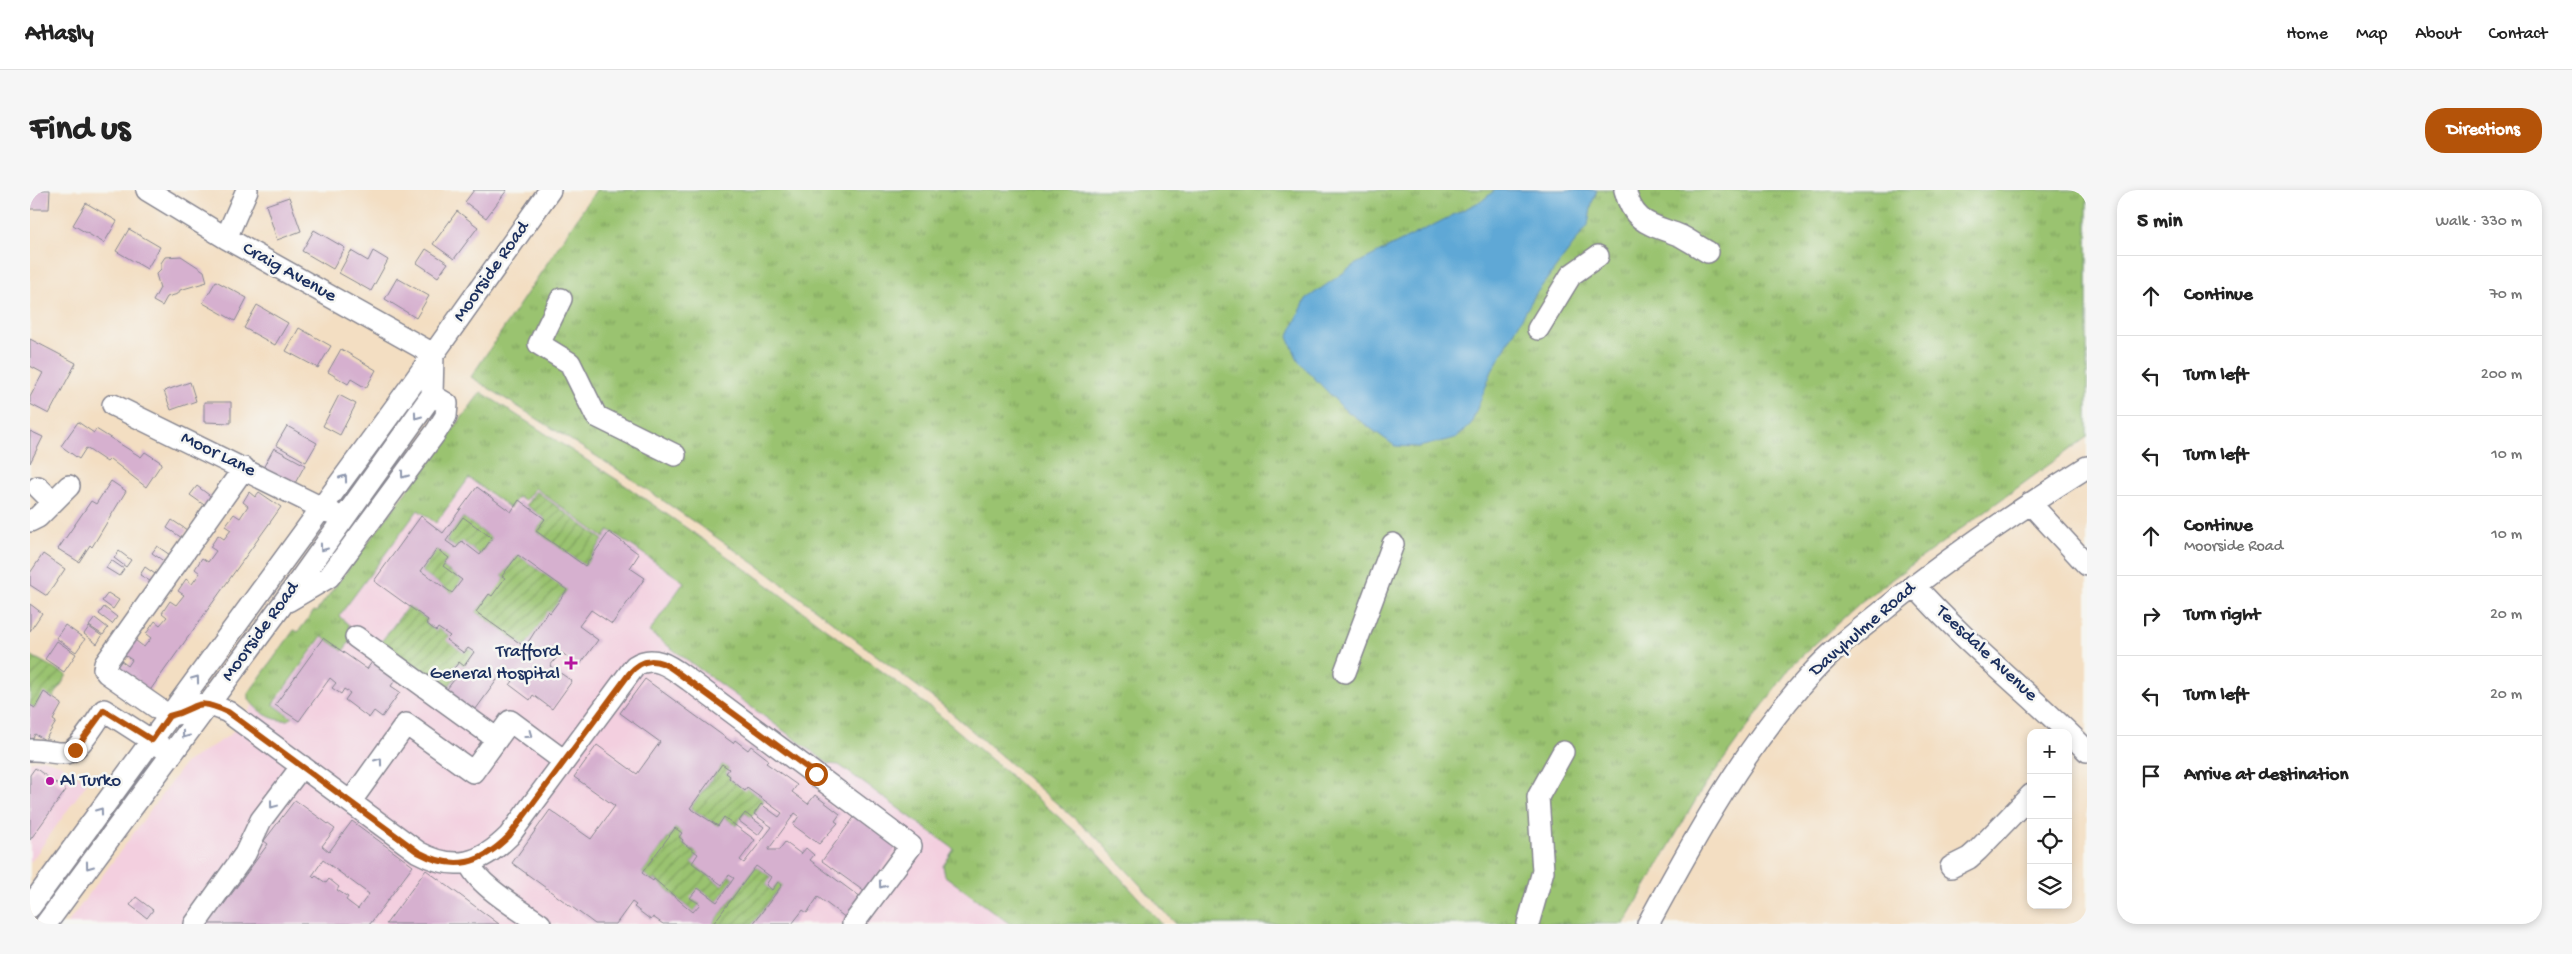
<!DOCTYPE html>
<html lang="en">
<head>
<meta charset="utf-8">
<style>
	:root { --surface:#fff; --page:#f6f6f6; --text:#222; --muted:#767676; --line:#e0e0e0; --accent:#b45309 }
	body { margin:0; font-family:"Gochi Hand",sans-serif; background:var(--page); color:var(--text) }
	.controls { position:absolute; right:15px; bottom:15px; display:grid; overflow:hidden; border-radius:10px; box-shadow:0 2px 8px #0003 }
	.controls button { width:45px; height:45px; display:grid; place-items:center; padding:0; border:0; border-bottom:1px solid var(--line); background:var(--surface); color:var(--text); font:25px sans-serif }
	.stop { position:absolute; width:15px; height:15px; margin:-11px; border:4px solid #b45309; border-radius:50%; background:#fff }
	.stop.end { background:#b45309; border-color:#fff; box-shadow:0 1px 5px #0008 }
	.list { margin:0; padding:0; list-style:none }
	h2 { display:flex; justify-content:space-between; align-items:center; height:65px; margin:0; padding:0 20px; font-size:21px }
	h2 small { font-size:16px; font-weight:400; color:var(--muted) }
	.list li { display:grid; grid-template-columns:32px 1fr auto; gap:15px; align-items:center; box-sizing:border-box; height:80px; padding:0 20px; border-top:1px solid var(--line) }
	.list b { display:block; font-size:19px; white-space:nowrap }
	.list p { margin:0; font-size:16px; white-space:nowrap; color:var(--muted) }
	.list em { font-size:16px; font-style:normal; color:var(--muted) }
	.icon { flex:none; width:28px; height:28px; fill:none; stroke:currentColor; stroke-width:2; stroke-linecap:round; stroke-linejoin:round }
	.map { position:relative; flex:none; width:2057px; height:734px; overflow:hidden; border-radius:20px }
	header { display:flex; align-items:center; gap:30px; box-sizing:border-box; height:70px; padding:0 25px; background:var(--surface); border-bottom:1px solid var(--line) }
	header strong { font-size:24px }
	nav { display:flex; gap:28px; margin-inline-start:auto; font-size:18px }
	.intro { display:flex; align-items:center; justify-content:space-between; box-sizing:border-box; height:120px; padding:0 30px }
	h1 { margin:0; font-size:35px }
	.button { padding:12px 22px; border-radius:20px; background:var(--accent); color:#fff; font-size:18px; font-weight:700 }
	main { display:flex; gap:30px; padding:0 30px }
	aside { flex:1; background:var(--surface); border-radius:20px; box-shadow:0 2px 8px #0003 }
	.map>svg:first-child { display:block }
	.built { fill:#f3cfdf }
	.grass { fill:url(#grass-tufts); stroke:#5a7967 }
	.garden { fill:url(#garden-furrows); stroke:#5a7967 }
	.water { fill:#5fa8d6; stroke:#3d6c9a }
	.building { fill:#d6b0cf; fill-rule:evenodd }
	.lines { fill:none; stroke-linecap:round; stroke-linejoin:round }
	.minor-casing { stroke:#878690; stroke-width:24 }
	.minor { stroke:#fff; stroke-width:21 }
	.oneway { stroke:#8d97ae }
	.route { stroke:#b45309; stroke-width:6 }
	.poi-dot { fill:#b5179e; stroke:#f6f6f2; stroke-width:2 }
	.labels { text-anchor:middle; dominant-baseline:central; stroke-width:5; stroke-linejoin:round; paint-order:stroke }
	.street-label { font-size:19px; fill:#1b2f5e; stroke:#f6f6f2 }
	.poi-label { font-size:19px; fill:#1b2f5e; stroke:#f6f6f2; text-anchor:end }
</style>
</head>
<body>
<header>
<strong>Atlasly</strong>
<nav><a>Home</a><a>Map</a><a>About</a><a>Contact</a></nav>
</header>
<div class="intro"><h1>Find us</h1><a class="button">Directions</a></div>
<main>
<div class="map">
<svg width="2057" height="734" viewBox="0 0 2057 734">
	<defs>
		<pattern id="grass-tufts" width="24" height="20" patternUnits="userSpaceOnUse" patternTransform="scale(1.25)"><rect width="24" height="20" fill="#9ac370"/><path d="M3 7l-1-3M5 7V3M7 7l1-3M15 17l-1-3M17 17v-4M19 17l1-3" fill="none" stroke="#7d9f5f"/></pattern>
		<pattern id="garden-furrows" width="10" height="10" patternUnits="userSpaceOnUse" patternTransform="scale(1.25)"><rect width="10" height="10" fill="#9ac370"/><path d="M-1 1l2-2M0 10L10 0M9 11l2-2" fill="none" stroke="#7d9f5f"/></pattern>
	</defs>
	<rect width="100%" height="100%" fill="#f6f6f2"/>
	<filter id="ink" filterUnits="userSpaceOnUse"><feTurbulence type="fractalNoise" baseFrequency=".02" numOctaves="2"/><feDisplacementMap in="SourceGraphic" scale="10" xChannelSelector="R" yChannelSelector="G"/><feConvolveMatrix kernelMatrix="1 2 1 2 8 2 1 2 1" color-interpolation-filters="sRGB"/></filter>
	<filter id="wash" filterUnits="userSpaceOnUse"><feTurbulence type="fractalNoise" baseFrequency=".0096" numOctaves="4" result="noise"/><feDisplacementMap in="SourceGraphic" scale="20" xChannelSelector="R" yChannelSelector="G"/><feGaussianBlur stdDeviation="1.12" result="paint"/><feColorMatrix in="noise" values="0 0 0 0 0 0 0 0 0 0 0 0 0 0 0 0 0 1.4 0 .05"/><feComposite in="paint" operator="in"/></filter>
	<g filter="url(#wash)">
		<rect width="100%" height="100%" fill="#f3dec2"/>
		<path class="built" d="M 451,202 L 589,291 L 731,390 L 906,522 L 1059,653 L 1132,734 L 37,734 L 155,573 L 200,545 L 223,515 L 218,504 L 264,440 L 268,442 L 284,421 L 286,422 Z
			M 12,569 L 30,574 L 57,593 L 0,673 L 0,572 Z"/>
		<path class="grass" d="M 566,0 L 2057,0 L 2057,247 L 1832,411 L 1763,474 L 1671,601 L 1594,734 L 1146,734 L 1066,647 L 912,515 L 735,381 L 596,285 L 441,187 Z
			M 451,202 L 589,291 L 731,390 L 906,522 L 1059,653 L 1132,734 L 980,734 L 915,686 L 913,676 L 924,659 L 809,575 L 799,574 L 619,442 L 654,392 L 579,340 L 574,348 L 505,298 L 495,311 L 488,307 L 480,318 L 439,288 L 406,333 L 388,320 L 309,426 L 319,435 L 318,446 L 321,450 L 313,461 L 292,446 L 243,514 L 262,528 C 248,537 218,517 218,504 L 264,440 L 268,442 L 284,421 L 286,422 Z"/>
		<path class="garden" d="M 506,301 L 573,350 L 555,376 L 506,341 L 515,329 L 496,315 Z
			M 433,327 L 462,348 L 450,365 L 432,351 L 426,358 L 416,351 Z
			M 407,359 L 419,368 L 413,377 L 432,390 L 422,403 L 391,381 Z
			M 488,365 L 537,400 L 520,423 L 518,422 L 495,457 L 446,422 L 475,388 L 472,386 Z
			M 378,416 L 398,430 L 396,434 L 406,441 L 408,438 L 420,446 L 417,450 L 434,463 L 438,458 L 444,462 L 434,476 L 428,472 L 421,482 L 427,486 L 414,503 L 348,456 Z
			M 0,465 L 37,485 L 23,508 L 14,503 L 5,518 L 0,515 Z
			M 693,574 L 699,579 L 696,583 L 700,586 L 699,589 L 715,600 L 717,598 L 734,610 L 721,627 L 715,623 L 706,636 L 694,627 L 688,636 L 660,618 Z
			M 645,638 L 652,643 L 649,647 L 653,650 L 652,653 L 668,664 L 662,673 L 691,695 L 699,685 L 704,688 L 687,712 L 668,698 L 661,708 L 670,714 L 663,722 L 625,689 L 623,691 L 612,683 Z
			M 726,676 L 741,687 L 736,695 L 742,700 L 748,692 L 752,695 L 723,734 L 683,734 Z"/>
		<path class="water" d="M 1465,0 L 1567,0 L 1562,13 L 1558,35 L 1505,105 L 1462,181 L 1441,234 L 1425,248 L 1389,257 L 1365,256 L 1314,219 L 1269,172 L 1258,147 L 1276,109 L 1326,74 L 1453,10 Z"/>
		<g id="blocks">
			<path class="building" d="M 0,0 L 20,0 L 19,19 L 0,19 Z
				M 444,0 L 477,0 L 456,28 L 435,12 Z
				M 259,7 L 271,41 L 247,50 L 236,15 Z
				M 56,13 L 87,31 L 74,53 L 43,35 Z
				M 427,21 L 448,37 L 424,69 L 403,54 Z
				M 99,39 L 130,57 L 117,79 L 86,61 Z
				M 284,40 L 315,58 L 303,79 L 272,61 Z
				M 396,59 L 418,73 L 408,87 L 387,73 Z
				M 321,61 L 338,71 L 343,61 L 358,70 L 341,101 L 309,83 Z
				M 151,66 L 174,81 L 177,92 L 150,100 L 148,104 L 137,107 L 132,116 L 123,111 L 130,98 L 126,84 L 131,79 L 131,73 L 135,67 Z
				M 367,88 L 399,106 L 386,128 L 355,109 Z
				M 186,91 L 217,108 L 205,131 L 173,113 Z
				M 227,115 L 258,133 L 245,155 L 214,138 Z
				M 269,138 L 301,156 L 288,178 L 256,161 Z
				M 0,149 L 46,173 L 19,224 L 0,214 L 0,207 L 13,183 L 0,176 Z
				M 311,159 L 346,180 L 336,198 L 321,189 L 318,194 L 298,182 Z
				M 160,192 L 166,211 L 141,220 L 134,201 Z
				M 309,205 L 326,214 L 310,245 L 293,236 Z
				M 174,212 L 201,212 L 201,233 L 174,232 Z
				M 48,232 L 64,243 L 66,239 L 111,267 L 115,262 L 132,273 L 116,297 L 80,269 L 77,272 L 56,258 L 49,269 L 31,256 Z
				M 257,236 L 287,253 L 276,272 L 246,255 Z
				M 0,241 L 13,247 L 0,273 Z
				M 244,258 L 275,275 L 264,295 L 233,278 Z
				M 81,291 L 96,301 L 62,357 L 60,355 L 49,372 L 28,359 L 61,311 L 66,314 Z
				M 167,296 L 183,308 L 177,317 L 160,305 Z
				M 447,297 L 481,322 L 489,310 L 515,329 L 506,341 L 555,376 L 579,342 L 609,364 L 600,378 L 615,388 L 582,434 L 561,420 L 549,436 L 568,450 L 549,476 L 531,462 L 520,476 L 542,491 L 522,519 L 503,505 L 500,510 L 480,495 L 483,491 L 472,483 L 443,523 L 414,503 L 427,486 L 421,482 L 429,472 L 434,476 L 444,462 L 438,458 L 434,463 L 416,450 L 420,446 L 408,438 L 406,441 L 396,433 L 398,430 L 344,391 L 391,326 L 413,343 ZM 433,327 L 462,348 L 450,365 L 432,351 L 426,358 L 416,351 ZM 407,359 L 419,368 L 413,376 L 432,390 L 422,403 L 391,381 ZM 488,365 L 537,400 L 520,423 L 518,421 L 495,457 L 446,422 L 459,404 L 462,406 L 475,388 L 472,386 Z
				M 219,302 L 225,307 L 229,302 L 251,317 L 116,506 L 78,478 L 86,467 L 98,476 L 102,470 L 90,462 L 101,447 L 114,457 L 121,448 L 116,444 L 125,431 L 130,435 L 137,427 L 132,423 L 140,411 L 146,415 L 154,405 L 148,401 L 156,389 L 162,394 L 170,383 L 165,379 L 172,368 L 178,372 L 186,361 L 180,357 L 188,345 L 194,349 L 201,340 L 195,336 L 204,324 L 210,328 L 218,316 L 213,312 Z
				M 142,330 L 157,340 L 152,348 L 137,338 Z
				M 127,356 L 140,365 L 135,372 L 122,363 Z
				M 89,361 L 101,370 L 96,377 L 84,368 Z
				M 13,364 L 35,379 L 17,406 L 0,395 L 0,383 Z
				M 81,370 L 94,379 L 89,386 L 76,378 Z
				M 115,377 L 128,386 L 123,393 L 110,385 Z
				M 78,403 L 89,410 L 83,419 L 72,411 Z
				M 0,414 L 12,423 L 0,441 Z
				M 74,417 L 87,427 L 82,434 L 69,424 Z
				M 65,428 L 78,438 L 73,445 L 59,436 Z
				M 35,435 L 55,449 L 46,462 L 26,448 Z
				M 59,437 L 72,446 L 67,454 L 54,444 Z
				M 293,448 L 337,479 L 342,472 L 366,489 L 361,496 L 370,502 L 352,527 L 344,521 L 339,528 L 315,510 L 320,503 L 314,499 L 311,504 L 302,498 L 306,493 L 300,488 L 269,531 L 245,515 Z
				M 27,451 L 46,464 L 34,482 L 15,469 Z
				M 615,489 L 703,553 L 705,550 L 718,560 L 721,556 L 739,570 L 736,573 L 767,595 L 762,602 L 778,614 L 785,605 L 810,624 L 805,631 L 808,633 L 789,654 L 763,635 L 769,626 L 765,623 L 738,660 L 749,660 L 755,652 L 771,664 L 776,658 L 784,665 L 780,670 L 831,708 L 816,728 L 788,707 L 777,723 L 773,720 L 762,734 L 723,734 L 752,695 L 748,692 L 742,700 L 736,695 L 741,687 L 726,676 L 683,734 L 633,734 L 623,727 L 621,730 L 604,717 L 606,715 L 602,712 L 586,734 L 565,734 L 482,673 L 520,620 L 561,649 L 585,616 L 544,587 L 567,555 L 607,584 L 630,552 L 590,523 ZM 692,574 L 699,579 L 696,583 L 700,586 L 699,588 L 715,601 L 717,598 L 752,623 L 749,627 L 731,614 L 724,624 L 742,637 L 714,673 L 710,670 L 725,650 L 694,627 L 688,636 L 660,618 ZM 645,638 L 652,643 L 649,647 L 653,650 L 652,652 L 668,664 L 662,673 L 692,695 L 699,685 L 704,688 L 687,712 L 668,698 L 660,708 L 670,714 L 663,722 L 624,689 L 623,691 L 612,683 Z
				M 14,502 L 32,514 L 23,530 L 26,532 L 15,550 L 5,544 L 0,554 L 0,515 L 5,518 Z
				M 5,578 L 36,600 L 0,650 L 0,585 Z
				M 265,610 L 305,639 L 292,656 L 299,662 L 322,631 L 383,676 L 340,734 L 154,734 L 175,705 L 192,717 L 238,654 L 234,651 ZM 293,670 L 339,704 L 328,719 L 316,710 L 318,707 L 307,700 L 309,697 L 299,689 L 296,693 L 286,686 L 284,688 L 282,686 Z
				M 715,623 L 734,637 L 728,645 L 709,631 Z
				M 825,626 L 863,654 L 864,661 L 835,702 L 792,671 Z
				M 396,680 L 469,734 L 356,734 Z
				M 106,707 L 123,720 L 117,728 L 100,715 Z"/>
		</g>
	</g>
	<g filter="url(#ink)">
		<use href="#blocks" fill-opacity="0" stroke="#878690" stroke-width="1"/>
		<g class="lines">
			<defs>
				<path id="minor" d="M 117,0 L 196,48 L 403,164
					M 1595,0 C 1604,35 1621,34 1651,46 C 1660,51 1669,57 1678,62
					M 196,48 L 217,0
					M 531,109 L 509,154 L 540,173 L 566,226 L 645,265
					M 1508,139 L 1541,85 L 1568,66
					M 83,215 L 304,324
					M 214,278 L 75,474 L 74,479 L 77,483 L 139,526 C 171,519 162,506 198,522 L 388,662 C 425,682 451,674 479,646 L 605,476 C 625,463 642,478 659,490 L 881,656 L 823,734
					M 8,297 L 23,312
					M 2000,313 L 2057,375
					M 0,331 L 8,327 L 39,296
					M 1884,395 C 1937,455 2001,504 2057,561
					M 258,411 L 299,387 L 406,242 L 416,226 L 417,214 L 402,205
					M 326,447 L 467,549
					M 1315,482 L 1363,354
					M 0,560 C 13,559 23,564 35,563 C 48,563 67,530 74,520 L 133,558
					M 321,611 L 376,534 L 443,582 L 480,531 L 534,571
					M 439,672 C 446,695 491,720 510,734
					M 1921,677 L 1939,668 L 1948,660 L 2001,605
					M 0,717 L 383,193 L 520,0
					M 16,734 L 252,415 L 402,205 L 403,164
					M 165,734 L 215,664 L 231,630 L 272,576
					M 1498,734 L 1513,681 L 1508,607 L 1533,562
					M 1618,734 C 1665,647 1715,556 1783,482 C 1804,459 1829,440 1854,420 C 1918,368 1987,321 2057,277"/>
			</defs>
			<use href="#minor" class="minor-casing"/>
			<use href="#minor" class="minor"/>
		</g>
		<defs><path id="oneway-chevron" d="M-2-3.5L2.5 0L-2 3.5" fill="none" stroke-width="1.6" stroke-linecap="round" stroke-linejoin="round" transform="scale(1.25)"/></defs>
		<g class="oneway">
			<use href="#oneway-chevron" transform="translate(387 226) rotate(126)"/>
			<use href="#oneway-chevron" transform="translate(374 285) rotate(126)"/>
			<use href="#oneway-chevron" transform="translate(314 288) rotate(-54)"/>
			<use href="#oneway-chevron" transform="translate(293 358) rotate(126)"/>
			<use href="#oneway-chevron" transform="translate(166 489) rotate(-54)"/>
			<use href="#oneway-chevron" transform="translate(155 545) rotate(126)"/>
			<use href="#oneway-chevron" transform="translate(499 545) rotate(36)"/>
			<use href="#oneway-chevron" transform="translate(349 571) rotate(-54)"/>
			<use href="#oneway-chevron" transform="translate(243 615) rotate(127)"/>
			<use href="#oneway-chevron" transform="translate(70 621) rotate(-54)"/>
			<use href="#oneway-chevron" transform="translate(59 676) rotate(126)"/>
			<use href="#oneway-chevron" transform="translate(852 695) rotate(126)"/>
		</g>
	</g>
	<g class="lines" filter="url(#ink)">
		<path class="route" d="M 45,560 L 74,520 L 122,550 L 139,526 C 171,519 162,506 198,522 L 388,662 C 425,682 451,674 479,646 L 599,484 C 613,467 627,468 644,480 L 786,584"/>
	</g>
	<g class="poi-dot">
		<path d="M538.5 465.5h5v5h5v5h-5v5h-5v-5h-5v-5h5z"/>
		<circle cx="20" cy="591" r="5"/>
	</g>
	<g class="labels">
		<g class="street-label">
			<text transform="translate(462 82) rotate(-55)">Moorside Road</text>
			<text transform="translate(259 83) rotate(29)">Craig Avenue</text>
			<text transform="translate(188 265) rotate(26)">Moor Lane</text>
			<text transform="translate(1833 440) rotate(-41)">Davyhulme Road</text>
			<text transform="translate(231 442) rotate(-54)">Moorside Road</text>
			<text transform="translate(1956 464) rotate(43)">Teesdale Avenue</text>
		</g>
		<g class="poi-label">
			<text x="530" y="462">Trafford<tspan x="530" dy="22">General Hospital</tspan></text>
			<text x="30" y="591" text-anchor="start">Al Turko</text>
		</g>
	</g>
</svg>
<div class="controls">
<button>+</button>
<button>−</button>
<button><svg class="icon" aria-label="locate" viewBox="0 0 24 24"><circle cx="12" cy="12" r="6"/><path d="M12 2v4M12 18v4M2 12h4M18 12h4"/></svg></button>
<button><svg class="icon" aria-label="layers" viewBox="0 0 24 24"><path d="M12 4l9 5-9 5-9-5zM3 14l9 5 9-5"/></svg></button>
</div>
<div class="stop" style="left:786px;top:584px"></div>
<div class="stop end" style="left:45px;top:560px"></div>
</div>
<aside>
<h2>5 min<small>Walk · 330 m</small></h2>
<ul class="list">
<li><svg class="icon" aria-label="ahead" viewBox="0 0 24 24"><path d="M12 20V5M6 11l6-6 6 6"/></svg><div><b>Continue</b></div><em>70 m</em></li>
<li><svg class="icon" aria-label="left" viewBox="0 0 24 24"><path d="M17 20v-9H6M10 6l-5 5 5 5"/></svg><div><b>Turn left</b></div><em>200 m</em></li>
<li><svg class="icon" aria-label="left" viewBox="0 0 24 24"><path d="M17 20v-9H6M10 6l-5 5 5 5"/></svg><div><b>Turn left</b></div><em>10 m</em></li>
<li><svg class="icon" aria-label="ahead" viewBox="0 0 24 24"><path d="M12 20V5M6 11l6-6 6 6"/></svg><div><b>Continue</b><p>Moorside Road</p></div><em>10 m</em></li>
<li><svg class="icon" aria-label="right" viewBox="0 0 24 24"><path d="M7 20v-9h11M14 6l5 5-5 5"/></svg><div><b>Turn right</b></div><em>20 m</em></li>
<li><svg class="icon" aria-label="left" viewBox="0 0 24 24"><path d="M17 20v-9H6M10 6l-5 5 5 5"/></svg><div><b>Turn left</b></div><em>20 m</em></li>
<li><svg class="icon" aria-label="arrive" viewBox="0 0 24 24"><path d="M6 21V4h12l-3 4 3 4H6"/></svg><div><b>Arrive at destination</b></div></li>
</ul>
</aside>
</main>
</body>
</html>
